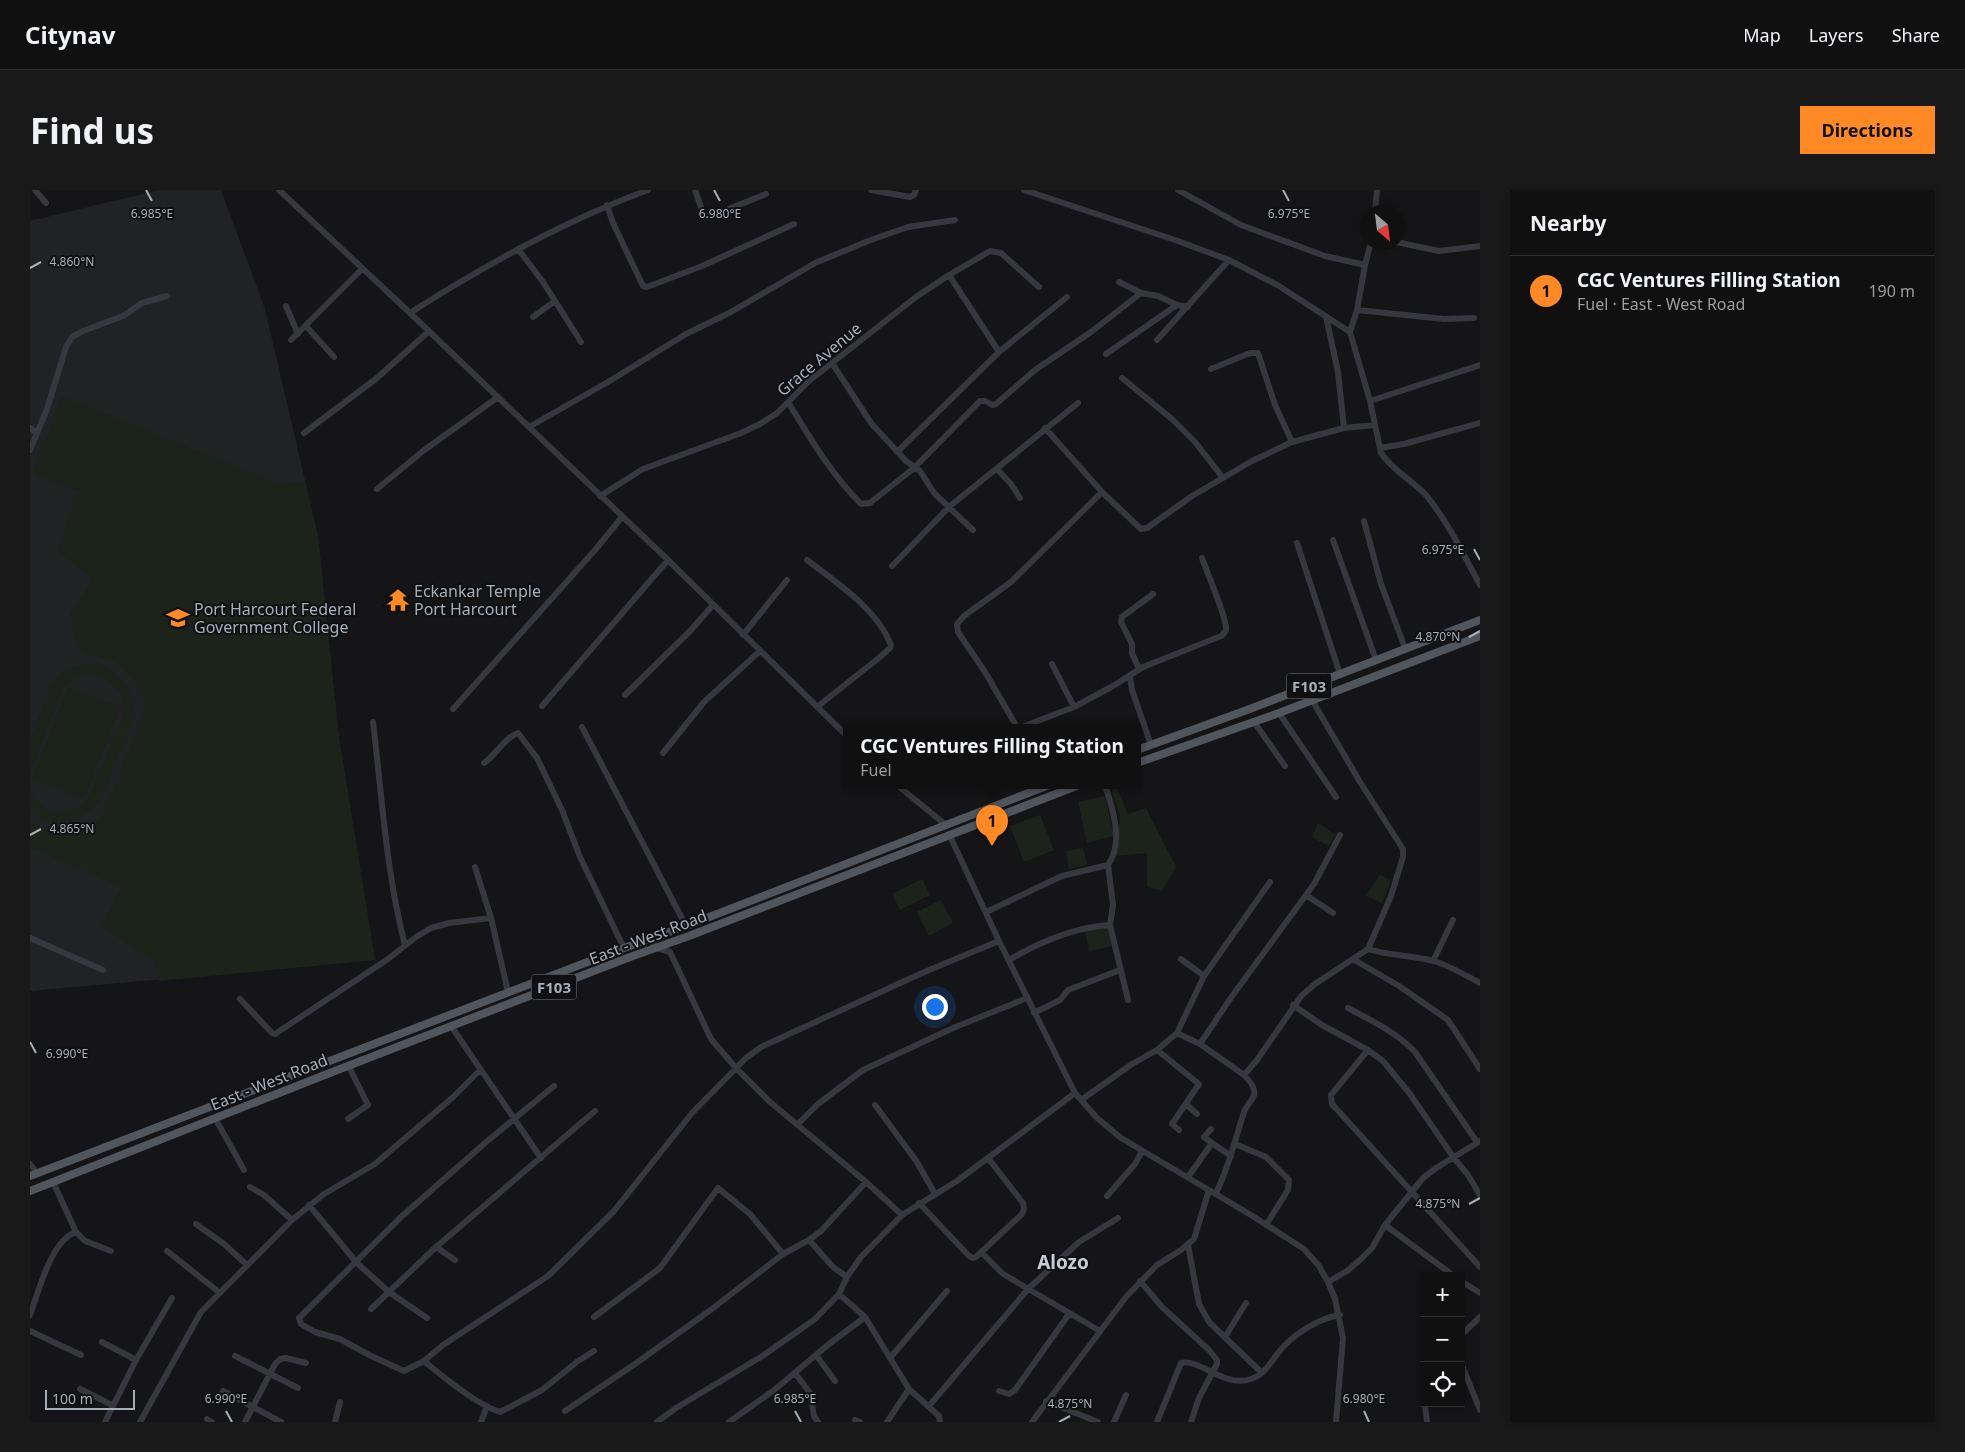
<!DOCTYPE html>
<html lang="en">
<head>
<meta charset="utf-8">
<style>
	:root { --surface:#101011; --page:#19191a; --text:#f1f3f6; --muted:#9c9d9f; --line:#303031; --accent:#ff8925 }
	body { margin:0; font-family:"Noto Sans",sans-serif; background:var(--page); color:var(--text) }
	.controls { position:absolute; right:15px; bottom:15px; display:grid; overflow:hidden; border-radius:0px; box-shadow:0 2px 8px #0003 }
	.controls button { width:45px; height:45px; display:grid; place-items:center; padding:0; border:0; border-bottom:1px solid var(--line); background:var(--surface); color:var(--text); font:25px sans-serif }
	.compass { position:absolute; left:1330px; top:15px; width:45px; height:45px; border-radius:50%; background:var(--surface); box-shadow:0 2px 8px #0003; rotate:152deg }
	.scale { position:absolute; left:15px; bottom:12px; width:90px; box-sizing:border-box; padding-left:5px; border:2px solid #a6afb8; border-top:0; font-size:14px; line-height:18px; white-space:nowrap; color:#a6afb8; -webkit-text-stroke:4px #101012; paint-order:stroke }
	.you { position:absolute; left:904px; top:816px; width:18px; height:18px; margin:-12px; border:4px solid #fff; border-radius:50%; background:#1a73e8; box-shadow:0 0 0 8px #1a73e833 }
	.badge { display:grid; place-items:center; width:32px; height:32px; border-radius:50%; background:var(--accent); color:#111; font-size:16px; font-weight:700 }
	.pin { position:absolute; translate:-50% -41px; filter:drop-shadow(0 1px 2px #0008) }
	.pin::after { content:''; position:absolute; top:26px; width:18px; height:15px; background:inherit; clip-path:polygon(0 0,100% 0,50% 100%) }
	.popup { position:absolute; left:813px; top:534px; width:298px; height:65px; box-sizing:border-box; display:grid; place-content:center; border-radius:0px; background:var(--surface); filter:drop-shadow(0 1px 4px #0005); font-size:16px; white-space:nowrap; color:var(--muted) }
	.popup b { font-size:19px; color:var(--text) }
	.popup::after { content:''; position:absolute; left:50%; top:100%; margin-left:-10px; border:10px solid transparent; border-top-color:var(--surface) }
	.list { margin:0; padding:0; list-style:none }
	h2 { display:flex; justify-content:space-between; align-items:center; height:65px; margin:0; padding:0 20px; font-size:21px }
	h2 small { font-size:16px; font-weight:400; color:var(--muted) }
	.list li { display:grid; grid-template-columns:32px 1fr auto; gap:15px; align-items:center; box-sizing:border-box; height:70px; padding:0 20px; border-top:1px solid var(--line) }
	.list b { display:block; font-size:19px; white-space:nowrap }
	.list p { margin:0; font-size:16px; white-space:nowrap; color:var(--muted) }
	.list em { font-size:16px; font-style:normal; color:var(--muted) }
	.icon { flex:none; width:28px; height:28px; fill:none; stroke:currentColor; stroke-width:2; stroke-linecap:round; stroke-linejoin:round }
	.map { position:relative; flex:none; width:1450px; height:1232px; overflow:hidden; border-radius:0px }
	header { display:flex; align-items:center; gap:30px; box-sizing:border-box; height:70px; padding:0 25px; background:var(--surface); border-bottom:1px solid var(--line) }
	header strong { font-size:24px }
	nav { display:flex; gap:28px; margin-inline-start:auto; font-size:18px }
	.intro { display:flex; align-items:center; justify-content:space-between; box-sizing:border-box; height:120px; padding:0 30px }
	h1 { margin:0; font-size:35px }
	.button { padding:12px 22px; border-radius:0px; background:var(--accent); color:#111; font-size:18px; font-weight:700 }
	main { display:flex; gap:30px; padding:0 30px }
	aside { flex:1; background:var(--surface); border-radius:0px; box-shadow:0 2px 8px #0003 }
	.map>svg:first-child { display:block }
	.built { fill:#212224 }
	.green { fill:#1b231b }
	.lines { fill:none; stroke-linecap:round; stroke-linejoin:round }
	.minor { stroke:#36383d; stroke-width:6 }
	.major { stroke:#51565c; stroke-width:8 }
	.ticks { fill:none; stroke:#a6afb8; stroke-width:2 }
	.labels { text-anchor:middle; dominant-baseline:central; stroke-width:4; stroke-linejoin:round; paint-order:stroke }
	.shield { fill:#101012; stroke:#797f86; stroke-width:1 }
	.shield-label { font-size:15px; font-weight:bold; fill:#a6afb8 }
	.street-label { font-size:16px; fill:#a6afb8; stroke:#101012 }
	.poi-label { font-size:16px; fill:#a6afb8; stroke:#101012; text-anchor:start }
	.quarter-label { font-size:19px; font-weight:bold; fill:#c7cdd4; stroke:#101012 }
	.ticks-label { font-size:12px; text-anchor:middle; fill:#a6afb8; stroke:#101012; stroke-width:4; stroke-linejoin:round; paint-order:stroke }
</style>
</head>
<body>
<header>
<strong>Citynav</strong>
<nav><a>Map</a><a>Layers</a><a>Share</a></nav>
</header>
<div class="intro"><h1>Find us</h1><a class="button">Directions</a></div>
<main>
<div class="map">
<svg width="1450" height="1232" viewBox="0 0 1450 1232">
	<rect width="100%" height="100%" fill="#151517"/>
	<path class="built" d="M 129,0 L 191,0 L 235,119 L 288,346 L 309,548 L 345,770 L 0,801 L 0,31 Z"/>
	<path class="green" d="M 32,206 L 251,295 L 275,291 L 288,346 L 309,548 L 345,770 L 129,791 L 125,771 L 72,737 L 91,697 L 0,657 L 0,639 L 3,634 C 10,637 18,642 25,644 C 39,647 64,636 73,626 L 116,519 C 113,499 96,474 76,468 C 69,466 61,465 53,464 L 38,428 L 63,389 L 28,361 L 49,301 L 3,284 Z
		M 67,473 C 92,483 106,501 102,528 L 72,608 C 54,631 24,645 0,620 L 0,598 L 7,611 L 15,618 L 27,623 L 41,621 L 51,616 L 60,605 L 94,525 C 97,491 57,469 33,498 L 0,583 L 0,551 L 21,495 C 33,477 47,475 67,473 Z
		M 38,497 L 90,517 L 54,609 L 2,589 Z
		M 1086,596 L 1098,624 L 1116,618 L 1146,677 L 1132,701 L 1117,697 L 1117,663 L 1085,666 L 1090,626 L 1081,598 Z
		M 1075,606 L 1084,646 L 1057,653 L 1048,612 Z
		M 1010,625 L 1024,660 L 994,672 L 980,636 Z
		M 1288,633 L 1306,645 L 1298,656 L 1282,647 Z
		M 1053,658 L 1057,675 L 1039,679 L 1036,661 Z
		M 1350,684 L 1361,691 L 1352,713 L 1336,706 Z
		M 892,689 L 900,705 L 870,720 L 862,704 Z
		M 911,710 L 923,733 L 899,746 L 887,722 Z
		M 1078,737 L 1082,756 L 1059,761 L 1055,742 Z"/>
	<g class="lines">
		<path class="minor" d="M 5,0 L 16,13
			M 249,0 L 380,123 L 638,370 L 817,546
			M 665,0 L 673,23 L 679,27 L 736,4
			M 841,0 L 880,7 L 884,5 L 886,0
			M 994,0 L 1148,51 L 1199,70 L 1249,96 L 1320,142
			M 1148,0 L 1211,35 L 1295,66 L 1335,75
			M 577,15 L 583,33 L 613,96 L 617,97 L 672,76 L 764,34
			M 1345,22 L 1347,0
			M 1341,52 L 1335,75 L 1327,120 L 1320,142 L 1340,211 L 1351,263 C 1362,280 1382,290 1396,305 C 1418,332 1433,364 1450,395
			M 1366,52 L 1409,61 L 1450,56
			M 488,59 L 513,92 L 551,152
			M 919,85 L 969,162
			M 1089,92 L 1111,103 L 1128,106 L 1147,115 L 1158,117
			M 256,116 L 268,144
			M 1327,120 L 1414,129 L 1444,128
			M 380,123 C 455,75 534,31 618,0
			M 503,127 L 525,111
			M 1296,127 L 1308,182 L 1314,238
			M 276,136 L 304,167
			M 261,150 L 332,79
			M 1127,150 L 1199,70
			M 1076,164 L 1147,115
			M 802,173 L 841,233 L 876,271 L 890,281 L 904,303 L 943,340
			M 1181,179 L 1220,163 L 1228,163 L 1245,215 L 1262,252
			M 1092,188 L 1142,229 L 1165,252 L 1193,288
			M 1340,211 L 1450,175
			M 758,212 C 780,248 801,284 831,314 L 840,313 L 884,278 L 950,211 L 955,211 L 962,215 L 966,214 L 1005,180 L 1061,142 L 1111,103
			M 499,237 L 578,192 L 656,144 L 701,122 L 785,73 L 838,51 L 878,37 L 925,30
			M 0,238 L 7,243
			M 1015,238 L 1072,302 L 1111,339 L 1117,338 L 1162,306 L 1222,271 L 1262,252 L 1314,238 L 1345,235
			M 274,243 L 347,188 L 398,142
			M 1350,258 L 1374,254 L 1450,233
			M 0,260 L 17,219 L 36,157 L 42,147 L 53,141 L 93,126 L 112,113 L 137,106
			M 867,262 L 969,162 L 1037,107
			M 967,279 L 981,294 L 990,308
			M 347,299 L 393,261 L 468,207
			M 570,306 L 613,279 L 711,243 L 730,234 L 747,223 L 779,191 L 886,107 L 919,85 L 960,61 L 971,63 L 1009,97
			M 1334,331 L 1351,394 L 1375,458
			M 1303,350 L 1346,470
			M 1267,353 L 1310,484
			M 777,370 C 807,393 847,419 861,455 L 860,458 L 850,467 L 787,517
			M 862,376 L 920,316 L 1048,213
			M 713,445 L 757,390
			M 1022,474 L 1044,517
			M 1109,479 L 1102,463 L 1102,454 L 1091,432 L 1092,427 L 1123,404
			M 1100,487 L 1102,500 L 1121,555
			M 595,505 L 661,440 L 683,415
			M 512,516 L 638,370
			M 423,519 L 565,360 L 592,327
			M 1249,523 L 1306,607
			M 343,532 C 352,606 356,682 375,755
			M 1224,532 L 1255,576
			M 552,537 L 656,736
			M 987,537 L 955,482 L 928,442 L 927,434 L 934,426 L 981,392 L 1072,302
			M 992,537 L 1044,517 L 1083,496 L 1113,477 L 1191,446 C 1194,444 1195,443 1196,440 C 1198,431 1176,380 1172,368
			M 633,563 L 674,512 L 730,461
			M 454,573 C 466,565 474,548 488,543 L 507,568 L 532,620 L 550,667 L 594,758
			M 867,595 L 916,635
			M 1075,595 C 1083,619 1094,653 1078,675 L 1083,715 L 1080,735 L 1098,810
			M 919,644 L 969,751 L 1045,903 L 1066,927 L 1091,948 L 1221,1025 L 1274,1059 L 1289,1076 L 1298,1092 L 1305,1109 L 1313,1148 L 1306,1232
			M 445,677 L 461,728 L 478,802
			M 1276,705 L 1303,723
			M 956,722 L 1032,686 L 1078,675
			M 0,748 L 73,780
			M 620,749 L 626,758 L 640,762 L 681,849 L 706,878 L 740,912 L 836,992 L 872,1025
			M 1338,759 C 1359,766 1382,765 1404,771 C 1420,776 1435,785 1450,793
			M 1151,769 L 1174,786
			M 1323,769 L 1369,796 L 1418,830 L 1450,879
			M 979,770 C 1008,753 1045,737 1080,735
			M 1403,771 L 1423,730
			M 210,809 L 242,843 L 245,844 L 358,769 L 386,747 L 401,738 L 419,733 L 461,728
			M 1263,815 L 1292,835 L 1338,860 L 1353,871 L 1380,904 L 1424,968 L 1438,985 L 1450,1005
			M 1318,818 C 1342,831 1366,842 1385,862 L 1447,952
			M 1004,823 L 1030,810 L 1038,800 L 1090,780
			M 421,836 L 511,968
			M 1147,843 L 1170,854 L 1214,885 L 1227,870 L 1272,805 L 1285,794 L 1338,759 L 1361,706 L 1373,667 L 1373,659 L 1330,592 L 1282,510
			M 1170,854 L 1200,809 L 1284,694 L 1310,645
			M 1127,860 L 1169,894 L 1142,934 L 1149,940
			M 1338,860 L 1301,905 L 1302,914 L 1450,1077
			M 318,875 L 338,915 L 318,929
			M 524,896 L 455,953 L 371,1027 L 269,1128 L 271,1134 L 285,1142 L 310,1149 L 339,1165 L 374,1181 L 394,1171 L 413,1155 L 518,1086 L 584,1021 L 662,923 L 716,868 L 731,857 L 892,783 L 969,751
			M 1051,910 L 1102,874 L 1127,860 L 1147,843 L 1174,786 L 1240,692
			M 1156,914 L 1167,924
			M 845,915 L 887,972 L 905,1004
			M 185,928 L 214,980
			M 767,935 L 788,914 L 833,880 L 923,838 L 997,808
			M 1181,939 L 1174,947 L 1182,953
			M 1205,954 L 1236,967 L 1259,990 L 1258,1000 L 1236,1035
			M 0,974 L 7,983
			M 1158,987 L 1182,953 L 1201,966
			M 23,992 L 46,1042 L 55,1051 L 81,1061
			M 220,997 L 234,1005 L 262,1030
			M 1186,1003 C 1199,977 1205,950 1214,922 C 1216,916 1222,911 1224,905 C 1226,898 1219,890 1214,885
			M 1077,1006 L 1105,974 L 1112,961
			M 889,1013 L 939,1066 L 943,1068 L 946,1067 L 992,1024 L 994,1019 L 993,1013 L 958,968
			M 279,1015 L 327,1073 L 359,1102 L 397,1128
			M 166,1034 L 194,1054 L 217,1075
			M 1355,1035 L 1424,1086
			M 779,1050 L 803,1077 L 817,1087
			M 1158,1055 L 1169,1114 L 1179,1132 L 1232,1183
			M 406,1057 L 425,1070
			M 137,1061 L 190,1103
			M 952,1063 L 973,1084 L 1070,1141
			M 1110,1091 L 1132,1117 L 1179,1160 L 1187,1170 L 1187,1174 L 1169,1208 L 1161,1232
			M 1431,1091 L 1450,1103
			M 1298,1092 L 1317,1081 L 1331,1069 L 1342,1058 L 1355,1035 L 1393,988 L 1406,978 L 1450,951
			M 809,1104 L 835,1127 L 879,1199 L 909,1226 L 910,1232
			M 341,1119 L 406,1057 L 565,921
			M 0,1125 C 9,1101 21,1050 46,1042
			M 564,1127 L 630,1078 L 688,998 L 720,1024 L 753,1064
			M 0,1141 L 51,1165
			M 1431,1145 L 1450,1127
			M 1195,1147 L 1216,1113
			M 72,1152 L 106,1170
			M 786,1165 L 805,1191
			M 205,1166 L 268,1198
			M 860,1168 L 917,1101
			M 394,1171 C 413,1187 447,1215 470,1222 L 512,1200 L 548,1171 L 564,1161
			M 1431,1173 L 1450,1220
			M 765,1183 L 780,1203 L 784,1226 L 788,1232
			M 50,1199 L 82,1215
			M 193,1201 L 251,1232
			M 969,1201 L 979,1204 L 985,1200 L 1039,1124
			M 1016,1211 L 1068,1232
			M 1395,1215 L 1397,1232
			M 899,1216 L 998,1099 L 1049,1052 L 1088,1028
			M 535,1221 L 605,1174 L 682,1119 L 753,1064 L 779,1050 L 791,1041 L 836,992
			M 177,1229 L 182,1232
			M 825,1230 L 830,1232
			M 75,1232 L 106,1170 L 142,1108
			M 110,1232 L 171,1122 L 262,1030 L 294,1004 L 345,974 L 422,908 L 450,880
			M 215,1232 L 245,1174 L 250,1169 L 256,1168 L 276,1173
			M 305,1232 L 310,1212
			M 451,1232 L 457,1216
			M 627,1232 L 646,1218 L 734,1165 L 785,1129 L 809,1104 L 817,1087 L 831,1067 L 872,1025 L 927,991 L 1045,903
			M 699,1232 L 743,1201 L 799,1154 L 835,1127
			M 857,1232 L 879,1199
			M 1002,1232 L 1096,1107 L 1127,1075 L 1151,1060 L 1164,1049 L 1179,1000
			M 1084,1232 L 1096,1205
			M 1127,1232 L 1151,1173 C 1169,1168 1194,1198 1221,1189 C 1236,1184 1243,1168 1253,1157 C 1267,1142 1290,1128 1310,1125"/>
		<path class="major" d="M 1107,560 L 1217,520 L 1450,430
			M 1107,573 L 1249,523 L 1450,446
			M 0,986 L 594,758 L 656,736 L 1019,595
			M 0,1001 L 310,879 L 600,767 L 659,746 L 1049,595"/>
	</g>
	<path class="ticks" d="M 116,0 L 122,11M 684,0 L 690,11M 1253,0 L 1259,11M 0,78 L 11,72M 1444,359 L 1450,370M 1439,447 L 1450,441M 0,645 L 11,639M 0,852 L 6,863M 1439,1014 L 1450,1008M 196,1221 L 202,1232M 765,1221 L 771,1232M 1334,1221 L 1339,1232M 1029,1232 L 1040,1226"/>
	<defs>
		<symbol id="temple-bare" viewBox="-9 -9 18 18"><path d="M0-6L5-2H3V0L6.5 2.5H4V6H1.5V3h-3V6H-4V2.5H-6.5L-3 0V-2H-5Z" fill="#ff8925" stroke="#101012" stroke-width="2.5" paint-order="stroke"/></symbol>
		<symbol id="university-bare" viewBox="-9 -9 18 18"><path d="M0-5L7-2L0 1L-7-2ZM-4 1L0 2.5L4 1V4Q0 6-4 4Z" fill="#ff8925" stroke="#101012" stroke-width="2.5" paint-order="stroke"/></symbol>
	</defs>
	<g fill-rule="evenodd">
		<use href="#temple-bare" x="352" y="394" width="32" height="32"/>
		<use href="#university-bare" x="132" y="412" width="32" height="32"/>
	</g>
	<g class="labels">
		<g class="shield">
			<rect x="1256.5" y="483.5" width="45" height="25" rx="4"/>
			<rect x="501.5" y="784.5" width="45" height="25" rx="4"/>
		</g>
		<g class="shield-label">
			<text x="1279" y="496">F103</text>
			<text x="524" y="797">F103</text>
		</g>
		<g class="street-label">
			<text transform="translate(789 169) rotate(-40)">Grace Avenue</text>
			<text transform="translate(618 747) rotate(-21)">East - West Road</text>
			<text transform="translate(239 892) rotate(-22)">East - West Road</text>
		</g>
		<g class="poi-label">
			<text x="384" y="401">Eckankar Temple<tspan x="384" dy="18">Port Harcourt</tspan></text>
			<text x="164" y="419">Port Harcourt Federal<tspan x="164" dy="18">Government College</tspan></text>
		</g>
		<g class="quarter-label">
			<text x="1033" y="1072">Alozo</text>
		</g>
	</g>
	<g class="ticks-label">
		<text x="122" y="28">6.985°E</text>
		<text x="690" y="28">6.980°E</text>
		<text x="1259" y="28">6.975°E</text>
		<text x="42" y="76">4.860°N</text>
		<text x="1413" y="364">6.975°E</text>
		<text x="1408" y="451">4.870°N</text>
		<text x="42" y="643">4.865°N</text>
		<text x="37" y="868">6.990°E</text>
		<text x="1408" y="1018">4.875°N</text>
		<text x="196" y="1213">6.990°E</text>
		<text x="765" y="1213">6.985°E</text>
		<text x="1334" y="1213">6.980°E</text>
		<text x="1040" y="1218">4.875°N</text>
	</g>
</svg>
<div class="controls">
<button>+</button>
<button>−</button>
<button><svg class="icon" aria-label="locate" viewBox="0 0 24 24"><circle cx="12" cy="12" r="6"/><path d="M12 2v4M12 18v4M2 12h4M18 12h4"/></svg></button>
</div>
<svg class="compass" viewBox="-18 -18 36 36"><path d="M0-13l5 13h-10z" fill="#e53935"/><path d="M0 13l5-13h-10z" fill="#9c9d9f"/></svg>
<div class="scale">100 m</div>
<div class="you"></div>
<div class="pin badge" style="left:962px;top:656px">1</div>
<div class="popup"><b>CGC Ventures Filling Station</b>Fuel</div>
</div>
<aside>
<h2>Nearby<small></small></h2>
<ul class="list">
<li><span class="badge">1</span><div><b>CGC Ventures Filling Station</b><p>Fuel · East - West Road</p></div><em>190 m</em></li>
</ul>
</aside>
</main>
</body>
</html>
